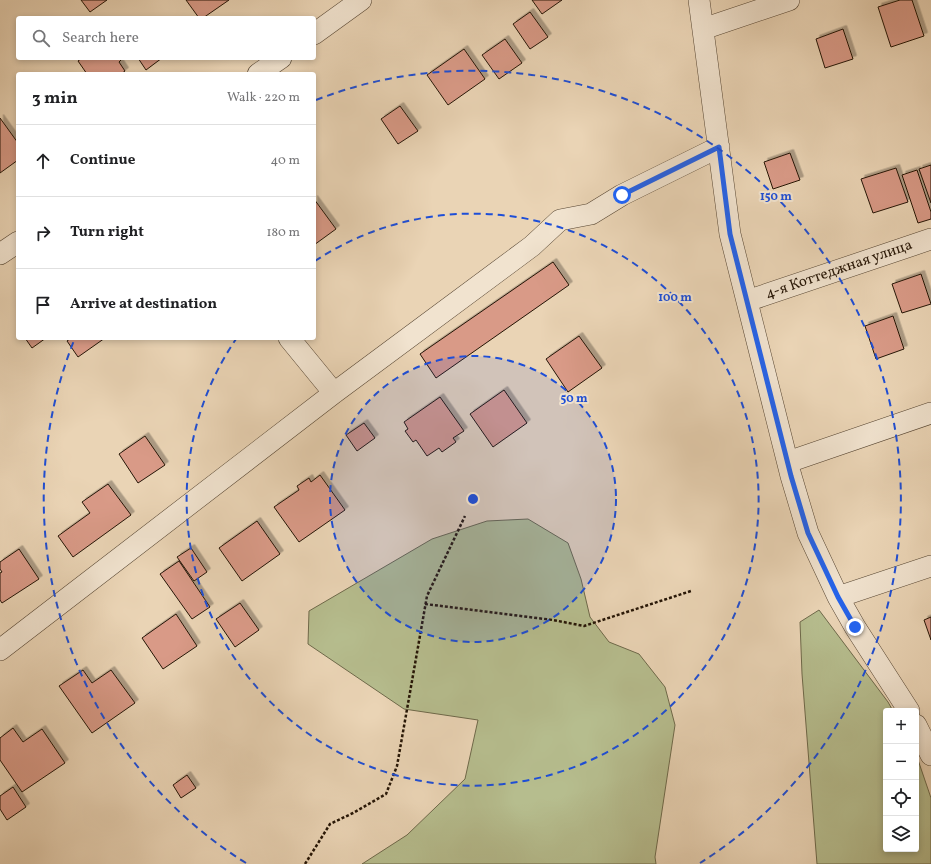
<!DOCTYPE html>
<html lang="en">
<head>
<meta charset="utf-8">
<style>
	:root { --surface:#fff; --page:#f2f2f2; --text:#202124; --muted:#757577; --line:#e0e0e0 }
	body { margin:0; font-family:Vollkorn,serif; background:var(--page); color:var(--text) }
	.controls { position:absolute; right:12px; bottom:12px; display:grid; overflow:hidden; border-radius:4px; box-shadow:0 2px 6px #0003 }
	.controls button { width:36px; height:36px; display:grid; place-items:center; padding:0; border:0; border-bottom:1px solid var(--line); background:var(--surface); color:var(--text); font:20px sans-serif }
	.stop { position:absolute; width:12px; height:12px; margin:-9px; border:3px solid #2563eb; border-radius:50%; background:#fff }
	.stop.end { background:#2563eb; border-color:#fff; box-shadow:0 1px 4px #0008 }
	.list { margin:0; padding:0; list-style:none }
	h2 { display:flex; justify-content:space-between; align-items:center; height:52px; margin:0; padding:0 16px; font-size:17px }
	h2 small { font-size:13px; font-weight:400; color:var(--muted) }
	.list li { display:grid; grid-template-columns:26px 1fr auto; gap:12px; align-items:center; box-sizing:border-box; height:72px; padding:0 16px; border-top:1px solid var(--line) }
	.list b { display:block; font-size:15px; white-space:nowrap }
	.list em { font-size:13px; font-style:normal; color:var(--muted) }
	.icon { flex:none; width:22px; height:22px; fill:none; stroke:currentColor; stroke-width:2; stroke-linecap:round; stroke-linejoin:round }
	.map { position:relative; flex:none; width:931px; height:864px; overflow:hidden }
	.search { position:absolute; background:var(--surface); box-shadow:0 2px 6px #0003; left:16px; top:16px; width:300px; height:44px; display:flex; align-items:center; gap:10px; box-sizing:border-box; padding:0 14px; border-radius:4px; color:var(--muted); font-size:15px }
	.panel { position:absolute; background:var(--surface); box-shadow:0 2px 6px #0003; left:16px; top:72px; width:300px; height:268px; border-radius:4px }
	.map>svg:first-child { display:block }
	.green { fill:#b6bd8e; stroke:#6e694a }
	.building { fill:#d99a87; stroke:#251506; filter:url(#shadow) }
	.lines { fill:none; stroke-linecap:round; stroke-linejoin:round }
	.minor-casing { stroke:#564532; stroke-width:22 }
	.path { stroke:#251506; stroke-width:2.5; stroke-dasharray:3 2; stroke-linecap:butt }
	.minor { stroke:#f1e3cf; stroke-width:21 }
	.route { stroke:#2563eb; stroke-width:5 }
	.ring { fill:none; stroke:#1d4ed8; stroke-width:2; stroke-dasharray:7 5 }
	.labels { text-anchor:middle; dominant-baseline:central; stroke-width:4; stroke-linejoin:round; paint-order:stroke }
	.street-label { font-size:15px; fill:#251506; stroke:#f1e3cf }
	.centre { fill:#1d4ed8; stroke:#f1e3cf; stroke-width:2 }
	.ring-label { font-size:12px; text-anchor:middle; font-weight:bold; fill:#1d4ed8; stroke:#f1e3cf; stroke-width:4; stroke-linejoin:round; paint-order:stroke }
</style>
</head>
<body>
<div class="map">
<svg width="931" height="864" viewBox="0 0 931 864">
	<defs>
		<filter id="shadow"><feDropShadow dx="3.5" dy="-3.5" stdDeviation="0" flood-color="#0004"/></filter>
	</defs>
	<rect width="100%" height="100%" fill="#ead4b5"/>
	<filter id="stains"><feTurbulence type="fractalNoise" baseFrequency=".005" numOctaves="4"/><feColorMatrix values="0 0 0 0 .2 0 0 0 0 .09 0 0 0 0 .02 0 0 0 .5 -.17"/></filter>
	<radialGradient id="worn" r=".72"><stop offset=".6" stop-color="#630" stop-opacity="0"/><stop offset="1" stop-color="#630" stop-opacity=".3"/></radialGradient>
	<path class="green" d="M 528,519 L 568,543 L 581,579 L 590,617 L 609,642 L 639,654 L 665,687 L 675,725 L 655,857 L 656,864 L 362,864 L 407,835 L 465,779 L 478,720 L 404,709 L 308,644 L 309,611 L 432,539 L 487,521 Z
		M 819,610 L 888,702 L 893,711 L 886,711 L 886,849 L 916,849 L 916,754 L 931,798 L 931,864 L 817,864 L 802,674 L 800,622 Z"/>
	<path class="building" d="M 81,0 L 107,0 L 90,12 Z
		M 186,0 L 229,0 L 203,18 L 199,18 Z
		M 532,0 L 562,0 L 542,14 Z
		M 900,0 L 912,0 L 924,36 L 891,47 L 878,7 Z
		M 530,12 L 548,37 L 530,49 L 513,24 Z
		M 843,29 L 853,59 L 825,68 L 816,39 Z
		M 505,39 L 522,63 L 499,79 L 482,55 Z
		M 464,49 L 485,79 L 448,105 L 427,75 Z
		M 82,58 L 122,58 L 122,59 L 119,62 L 125,71 L 121,74 L 87,74 L 78,61 Z
		M 138,58 L 162,58 L 146,70 Z
		M 400,106 L 418,131 L 398,144 L 381,119 Z
		M 0,118 L 18,143 L 18,160 L 0,173 Z
		M 790,153 L 800,180 L 773,189 L 764,162 Z
		M 931,165 L 931,203 L 919,169 Z
		M 896,168 L 908,202 L 873,213 L 861,179 Z
		M 917,170 L 931,212 L 931,219 L 918,223 L 902,175 Z
		M 314,199 L 336,229 L 314,245 Z
		M 553,262 L 569,285 L 436,378 L 420,354 Z
		M 921,274 L 931,304 L 902,313 L 892,284 Z
		M 893,316 L 904,349 L 876,359 L 865,326 Z
		M 579,336 L 602,368 L 568,392 L 546,359 Z
		M 25,338 L 46,338 L 32,348 Z
		M 71,338 L 105,338 L 78,357 L 67,341 Z
		M 504,390 L 527,423 L 493,447 L 470,414 Z
		M 440,397 L 464,431 L 453,438 L 456,442 L 442,452 L 439,448 L 427,456 L 416,440 L 413,442 L 405,431 L 408,429 L 404,422 Z
		M 364,423 L 375,438 L 357,451 L 346,435 Z
		M 145,436 L 165,465 L 138,483 L 119,454 Z
		M 320,475 L 345,510 L 299,542 L 274,507 L 299,490 L 297,486 L 309,478 L 311,482 Z
		M 108,484 L 131,515 L 73,557 L 58,536 L 90,513 L 82,502 Z
		M 257,521 L 280,554 L 242,581 L 219,548 Z
		M 191,548 L 207,572 L 194,581 L 177,557 Z
		M 19,549 L 39,579 L 2,603 L 0,600 L 0,573 L 2,572 L 0,569 L 0,562 Z
		M 179,561 L 210,607 L 192,619 L 160,574 Z
		M 240,603 L 259,630 L 235,647 L 216,619 Z
		M 176,614 L 197,646 L 163,669 L 142,638 Z
		M 931,617 L 931,640 L 924,620 Z
		M 83,670 L 92,683 L 111,670 L 135,703 L 92,733 L 59,686 Z
		M 13,728 L 23,742 L 42,729 L 65,763 L 22,792 L 0,760 L 0,738 Z
		M 187,775 L 196,788 L 181,798 L 173,785 Z
		M 13,787 L 26,807 L 7,820 L 0,809 L 0,796 Z"/>
	<g class="lines">
		<defs>
			<path id="minor" d="M 699,0 L 730,234 L 791,476 L 808,533 L 838,597 L 855,627 L 909,711
				M 703,29 L 789,0
				M 314,34 L 361,0
				M 258,74 L 281,58
				M 0,254 L 18,242
				M 747,301 L 931,239
				M 289,338 L 334,393
				M 788,462 L 931,413
				M 838,597 L 931,566
				M 0,650 L 334,393 L 532,246 L 560,220 L 591,214 L 622,195 L 719,147
				M 916,725 L 931,755"/>
		</defs>
		<use href="#minor" class="minor-casing"/>
		<path class="path" d="M 425,604 L 553,620 L 584,626 L 691,591
			M 305,864 L 330,824 L 353,813 L 386,794 L 397,766 L 427,596 L 465,516"/>
		<use href="#minor" class="minor"/>
	</g>
	<g class="lines">
		<path class="route" d="M 622,195 L 719,147 L 730,234 L 791,476 L 808,533 L 838,597 L 855,627"/>
	</g>
	<circle cx="473" cy="499" r="143" fill="#1d4ed8" fill-opacity=".12"/>
	<g class="ring">
		<circle cx="473" cy="499" r="143"/>
		<path d="M315 261A286 286 0 1 1 236 339"/>
		<path d="M246 863A429 429 0 0 1 75 338M316 100A429 429 0 0 1 700 863"/>
	</g>
	<g class="labels">
		<g class="street-label">
			<text transform="translate(839 270) rotate(-19)">4-я Коттеджная улица</text>
		</g>
	</g>
	<circle cx="473" cy="499" r="6" class="centre"/>
	<g class="ring-label">
		<text x="776" y="200">150 m</text>
		<text x="675" y="301">100 m</text>
		<text x="574" y="402">50 m</text>
	</g>
	<rect width="100%" height="100%" filter="url(#stains)"/>
	<rect width="100%" height="100%" fill="url(#worn)"/>
</svg>
<div class="controls">
<button>+</button>
<button>−</button>
<button><svg class="icon" aria-label="locate" viewBox="0 0 24 24"><circle cx="12" cy="12" r="6"/><path d="M12 2v4M12 18v4M2 12h4M18 12h4"/></svg></button>
<button><svg class="icon" aria-label="layers" viewBox="0 0 24 24"><path d="M12 4l9 5-9 5-9-5zM3 14l9 5 9-5"/></svg></button>
</div>
<div class="stop" style="left:622px;top:195px"></div>
<div class="stop end" style="left:855px;top:627px"></div>
<div class="search"><svg class="icon" aria-label="search" viewBox="0 0 24 24"><circle cx="10" cy="10" r="6"/><path d="M15 15l6 6"/></svg>Search here</div>
<section class="panel">
<h2>3 min<small>Walk · 220 m</small></h2>
<ul class="list">
<li><svg class="icon" aria-label="ahead" viewBox="0 0 24 24"><path d="M12 20V5M6 11l6-6 6 6"/></svg><div><b>Continue</b></div><em>40 m</em></li>
<li><svg class="icon" aria-label="right" viewBox="0 0 24 24"><path d="M7 20v-9h11M14 6l5 5-5 5"/></svg><div><b>Turn right</b></div><em>180 m</em></li>
<li><svg class="icon" aria-label="arrive" viewBox="0 0 24 24"><path d="M6 21V4h12l-3 4 3 4H6"/></svg><div><b>Arrive at destination</b></div></li>
</ul>
</section>
</div>
</body>
</html>
